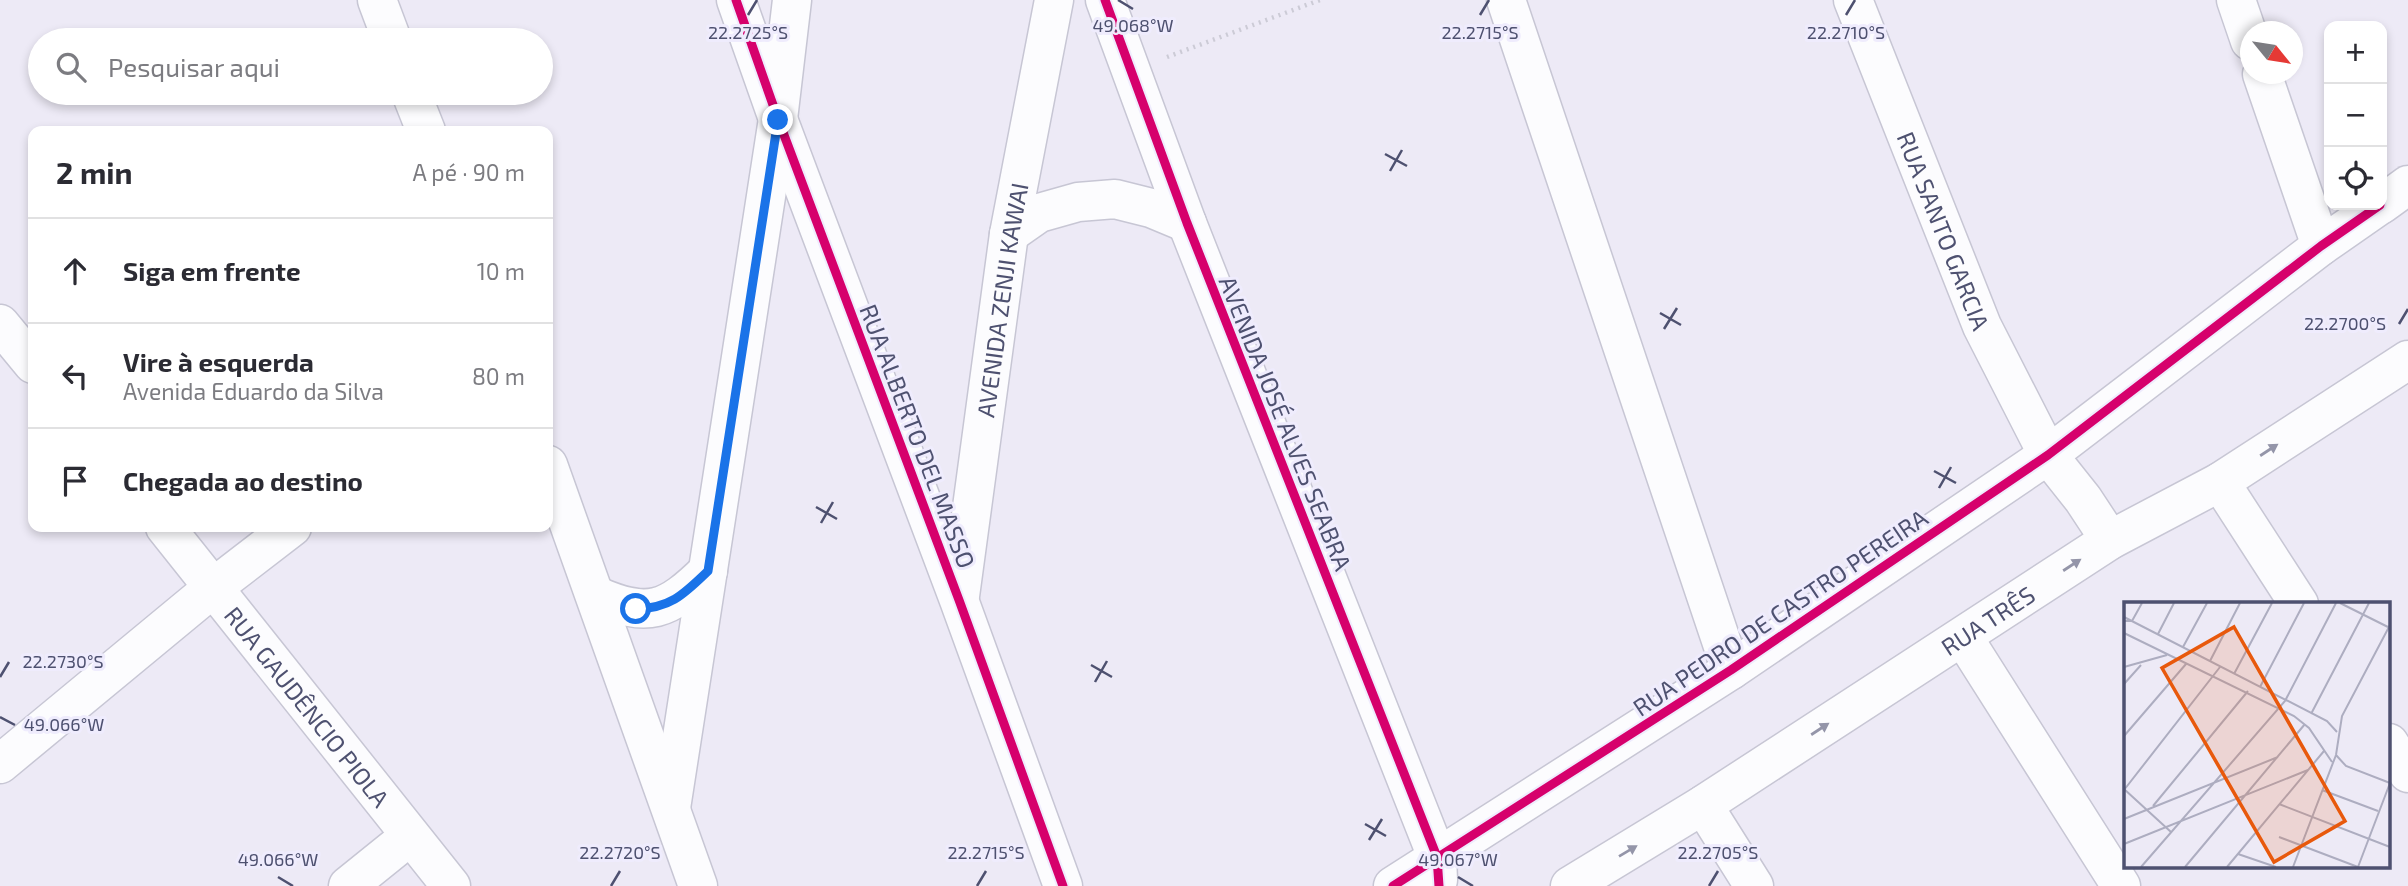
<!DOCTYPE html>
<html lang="pt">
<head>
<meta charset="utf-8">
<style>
	:root { --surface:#fff; --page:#f2f2f3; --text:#2b2b33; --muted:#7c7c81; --line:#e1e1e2 }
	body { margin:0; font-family:"Exo 2",sans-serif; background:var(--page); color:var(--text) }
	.controls { position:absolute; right:21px; top:21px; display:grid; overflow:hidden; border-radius:14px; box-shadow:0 4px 10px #0003 }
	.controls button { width:63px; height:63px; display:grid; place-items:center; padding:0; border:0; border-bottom:2px solid var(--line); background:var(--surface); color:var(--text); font:35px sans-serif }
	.compass { position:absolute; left:2240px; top:21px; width:63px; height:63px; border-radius:50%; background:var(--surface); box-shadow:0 4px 10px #0003; rotate:120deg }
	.stop { position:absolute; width:21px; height:21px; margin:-16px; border:5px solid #1a73e8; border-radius:50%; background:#fff }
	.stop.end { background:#1a73e8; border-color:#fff; box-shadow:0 2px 7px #0008 }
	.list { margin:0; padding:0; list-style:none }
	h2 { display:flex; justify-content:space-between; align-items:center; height:91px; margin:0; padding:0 28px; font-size:30px }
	h2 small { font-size:23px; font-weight:400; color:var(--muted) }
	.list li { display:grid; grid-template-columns:46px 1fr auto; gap:21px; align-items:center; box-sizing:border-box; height:105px; padding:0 28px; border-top:2px solid var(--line) }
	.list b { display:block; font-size:26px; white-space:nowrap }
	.list p { margin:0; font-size:23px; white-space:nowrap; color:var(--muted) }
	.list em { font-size:23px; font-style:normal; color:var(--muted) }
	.icon { flex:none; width:38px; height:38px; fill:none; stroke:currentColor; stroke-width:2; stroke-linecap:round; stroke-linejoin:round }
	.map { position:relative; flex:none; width:2408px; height:886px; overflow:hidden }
	.search { position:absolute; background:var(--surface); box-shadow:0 4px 10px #0003; left:28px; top:28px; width:525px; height:77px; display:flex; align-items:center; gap:18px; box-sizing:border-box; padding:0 24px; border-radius:38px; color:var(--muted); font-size:26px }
	.panel { position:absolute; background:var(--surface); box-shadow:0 4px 10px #0003; left:28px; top:126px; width:525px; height:406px; border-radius:14px }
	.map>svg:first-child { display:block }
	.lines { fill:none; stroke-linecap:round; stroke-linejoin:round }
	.minor-casing { stroke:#c7c6d4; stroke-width:41 }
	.path { stroke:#cccbd6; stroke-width:4.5; stroke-dasharray:2 5; stroke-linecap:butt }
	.minor { stroke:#fcfcfe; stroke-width:38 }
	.cycleway-casing { stroke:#efecfd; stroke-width:13 }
	.cycleway { stroke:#d6006c; stroke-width:9 }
	.oneway { fill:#9495a9 }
	.route { stroke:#1a73e8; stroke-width:9 }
	.ticks { fill:none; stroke:#4e5170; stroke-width:2.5 }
	.labels { text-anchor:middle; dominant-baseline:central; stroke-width:6; stroke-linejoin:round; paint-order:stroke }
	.street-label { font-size:24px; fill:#4e5170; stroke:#efecfd }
	.inset-road { fill:none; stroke:#adadc0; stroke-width:2 }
	.view { fill:#e8590c; fill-opacity:0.15; stroke:#e8590c; stroke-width:3.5 }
	.inset-edge { fill:none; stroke:#4e5170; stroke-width:3.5 }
	.ticks-label { font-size:18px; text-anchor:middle; fill:#4e5170; stroke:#efecfd; stroke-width:6; stroke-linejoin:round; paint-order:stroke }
</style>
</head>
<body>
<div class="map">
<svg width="2408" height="886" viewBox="0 0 2408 886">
	<rect width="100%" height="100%" fill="#edeaf6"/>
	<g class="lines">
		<defs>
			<g id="minor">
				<path d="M 377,0 L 392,40"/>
				<path d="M 736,0 L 778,119 L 959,600 L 1063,886"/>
				<path d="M 1105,0 L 1187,223 L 1437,857 L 1438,880"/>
				<path d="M 1506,0 L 1731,670"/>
				<path id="s1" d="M 1853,0 L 1982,326 L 2048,455 L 2083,499 L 2110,540"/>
				<path d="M 2236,0 L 2250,41"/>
				<path d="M 2262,74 L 2321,246"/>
				<path d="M 411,93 L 426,131"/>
				<path d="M 2382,204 L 2408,185"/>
				<path d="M 1009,234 L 1039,213 L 1078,202 L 1115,199 L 1151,208 L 1187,223"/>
				<path d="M 0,324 L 33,364"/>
				<path d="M 548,465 L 698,886"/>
				<path d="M 2220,482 L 2299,604"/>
				<path id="s2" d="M 165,527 L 451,886"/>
				<path d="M 595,595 C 649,619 667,611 708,571"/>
				<path id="s3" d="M 960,596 L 1009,234 L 1054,0"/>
				<path d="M 1963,637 L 2121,886"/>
				<path d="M 2389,743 L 2408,773"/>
				<path d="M 0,764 L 214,587 L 292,527"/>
				<path d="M 1703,805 L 1754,886"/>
				<path d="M 671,808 L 778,119 L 792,0"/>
				<path d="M 348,886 L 410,836"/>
				<path d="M 1393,886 L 1731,670 L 2048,455 L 2321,246 L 2380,205"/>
				<path id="s4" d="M 1570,886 L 1703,805 L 2110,540 L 2220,482 L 2408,360"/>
			</g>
		</defs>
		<use href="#minor" class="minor-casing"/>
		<path class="path" d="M 1167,57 L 1320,0"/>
		<use href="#minor" class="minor"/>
		<defs>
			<path id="cycleway" d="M 736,0 L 778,119 L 959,600 L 1063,886
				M 1105,0 L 1187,223 L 1437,857 L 1439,886
				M 1393,886 L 1731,670 L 2048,455 L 2321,246 L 2380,205"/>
		</defs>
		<use href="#cycleway" class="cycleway-casing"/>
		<use href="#cycleway" class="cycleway"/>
	</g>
	<defs><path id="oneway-solid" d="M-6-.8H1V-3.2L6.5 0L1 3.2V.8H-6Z" transform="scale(1.75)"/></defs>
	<g class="oneway">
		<use href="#oneway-solid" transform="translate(2269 450) rotate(-33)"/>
		<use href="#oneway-solid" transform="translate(2072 565) rotate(-33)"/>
		<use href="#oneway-solid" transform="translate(1820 729) rotate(-33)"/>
		<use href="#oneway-solid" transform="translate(1628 851) rotate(-31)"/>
	</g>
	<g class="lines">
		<path class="route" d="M 636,609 C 671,608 684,594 708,571 L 778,120"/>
	</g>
	<path class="ticks" d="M 1118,0 L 1133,9M 748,15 L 757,0M 1480,15 L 1489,0M 1846,15 L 1855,0M 1385,154 L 1407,166M 1390,171 L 1402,150M 1660,313 L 1681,325M 2399,324 L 2408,309M 1664,329 L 1677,308M 1934,471 L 1956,483M 1939,488 L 1951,467M 816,507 L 837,519M 821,523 L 833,502M 1091,665 L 1112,677M 0,677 L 9,662M 1095,682 L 1107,661M 0,717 L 15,725M 1365,824 L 1386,836M 1369,840 L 1382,819M 278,877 L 293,886M 1458,877 L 1473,886M 611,886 L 620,871M 977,886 L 986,871M 1709,886 L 1718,871"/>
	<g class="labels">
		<g class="street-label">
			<text stroke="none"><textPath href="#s1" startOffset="248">RUA SANTO GARCIA</textPath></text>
			<text stroke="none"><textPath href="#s3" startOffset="299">AVENIDA ZENJI KAWAI</textPath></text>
			<text transform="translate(1286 423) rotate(68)">AVENIDA JOSÉ ALVES SEABRA</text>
			<text transform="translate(918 436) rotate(69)">RUA ALBERTO DEL MASSO</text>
			<text transform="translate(1780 612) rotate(-34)">RUA PEDRO DE CASTRO PEREIRA</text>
			<text stroke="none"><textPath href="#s4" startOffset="495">RUA TRÊS</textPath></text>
			<text stroke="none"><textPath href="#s2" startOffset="229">RUA GAUDÊNCIO PIOLA</textPath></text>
		</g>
	</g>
	<g transform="translate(2124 602)">
		<rect width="266" height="266" fill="#edeaf6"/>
		<path class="inset-road" d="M 216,1 L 264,25M 0,15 L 203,119 L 213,130M 0,19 L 8,19 L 18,1M 0,31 L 170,114 L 185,126 L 208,160M 34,32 L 50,1M 59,45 L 83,1M 86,59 L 116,1M 0,65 L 43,53M 110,72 L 148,1M 0,82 L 17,63M 136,85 L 180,1M 187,112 L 245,1M 0,134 L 62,62M 212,153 L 222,164 L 266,181M 0,187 L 47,230M 0,188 L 96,65M 198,188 L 254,209M 155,202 L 266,245M 29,204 L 124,89M 0,217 L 154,155M 155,235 L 234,265M 0,242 L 184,168M 114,252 L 152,265M 17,265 L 161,99 L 212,1M 61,265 L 181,122M 103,265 L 200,149M 169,265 L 212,153 L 218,114 L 266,23M 234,265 L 266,181"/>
		<path class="view" d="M 110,25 L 221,219 L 150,260 L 38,66 Z"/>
		<rect width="266" height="266" class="inset-edge"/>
	</g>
	<g class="ticks-label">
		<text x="1133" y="32">49.068°W</text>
		<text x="748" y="39">22.2725°S</text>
		<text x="1480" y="39">22.2715°S</text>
		<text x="1846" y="39">22.2710°S</text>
		<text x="2345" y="330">22.2700°S</text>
		<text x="63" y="668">22.2730°S</text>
		<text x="64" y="731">49.066°W</text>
		<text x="620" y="859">22.2720°S</text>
		<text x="986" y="859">22.2715°S</text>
		<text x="1718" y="859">22.2705°S</text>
		<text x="278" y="866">49.066°W</text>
		<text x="1458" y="866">49.067°W</text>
	</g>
</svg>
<div class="controls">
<button>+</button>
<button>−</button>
<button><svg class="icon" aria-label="locate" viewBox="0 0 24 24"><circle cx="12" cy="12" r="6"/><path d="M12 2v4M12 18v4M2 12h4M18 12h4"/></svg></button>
</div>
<svg class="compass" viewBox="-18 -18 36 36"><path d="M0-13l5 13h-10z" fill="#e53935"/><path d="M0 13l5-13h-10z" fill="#7c7c81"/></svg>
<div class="stop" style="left:636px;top:609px"></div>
<div class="stop end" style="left:778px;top:120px"></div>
<div class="search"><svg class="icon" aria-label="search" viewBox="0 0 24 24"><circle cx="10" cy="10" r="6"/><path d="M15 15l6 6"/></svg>Pesquisar aqui</div>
<section class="panel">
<h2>2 min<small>A pé · 90 m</small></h2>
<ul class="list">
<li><svg class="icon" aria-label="ahead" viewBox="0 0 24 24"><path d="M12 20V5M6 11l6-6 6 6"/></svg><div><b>Siga em frente</b></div><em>10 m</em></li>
<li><svg class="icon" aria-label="left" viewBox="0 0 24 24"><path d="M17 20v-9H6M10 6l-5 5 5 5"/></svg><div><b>Vire à esquerda</b><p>Avenida Eduardo da Silva</p></div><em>80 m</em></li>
<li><svg class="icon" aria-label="arrive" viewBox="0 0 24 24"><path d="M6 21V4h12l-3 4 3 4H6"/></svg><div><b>Chegada ao destino</b></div></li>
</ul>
</section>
</div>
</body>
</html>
